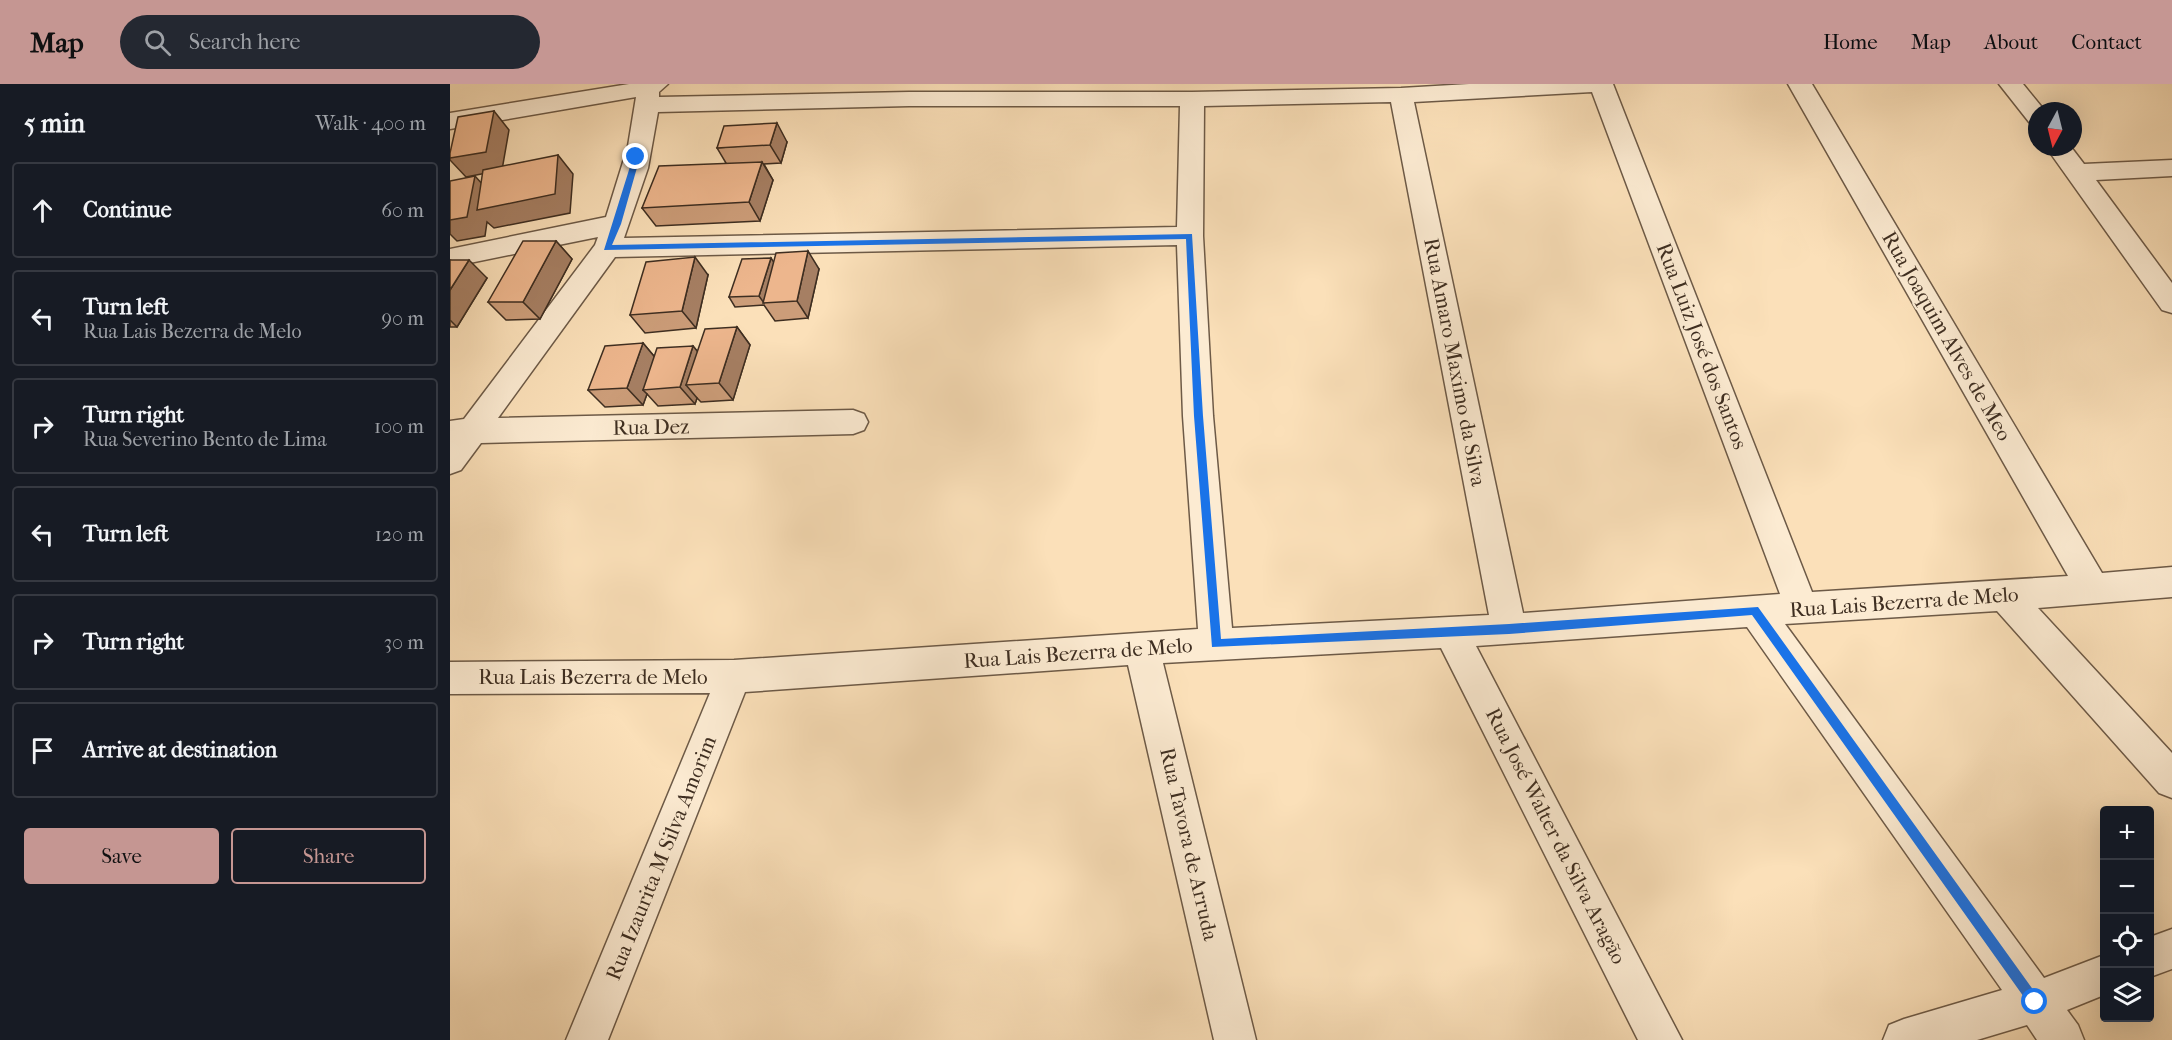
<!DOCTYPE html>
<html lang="en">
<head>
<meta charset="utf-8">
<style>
	:root { --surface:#171b24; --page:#242831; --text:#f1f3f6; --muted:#9ea1a6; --line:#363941; --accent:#c59692 }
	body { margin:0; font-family:"IM FELL French Canon",serif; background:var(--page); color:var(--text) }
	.controls { position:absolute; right:18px; bottom:18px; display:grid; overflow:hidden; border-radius:6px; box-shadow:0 6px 24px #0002 }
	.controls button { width:54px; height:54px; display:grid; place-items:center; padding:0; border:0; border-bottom:2px solid var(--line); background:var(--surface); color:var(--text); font:30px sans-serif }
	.compass { position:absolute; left:1578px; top:18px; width:54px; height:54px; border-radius:50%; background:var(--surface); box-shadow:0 6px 24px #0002; rotate:187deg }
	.stop { position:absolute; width:18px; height:18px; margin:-14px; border:4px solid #1a73e8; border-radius:50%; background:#fff }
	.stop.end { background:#1a73e8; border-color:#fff; box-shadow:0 2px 6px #0008 }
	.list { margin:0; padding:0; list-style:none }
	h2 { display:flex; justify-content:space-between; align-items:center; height:78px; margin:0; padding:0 24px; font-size:26px }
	h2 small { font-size:20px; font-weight:400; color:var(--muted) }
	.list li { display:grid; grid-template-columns:39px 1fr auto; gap:18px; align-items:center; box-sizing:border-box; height:96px; margin:0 12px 12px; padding:0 12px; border:2px solid var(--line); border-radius:6px }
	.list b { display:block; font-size:22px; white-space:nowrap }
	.list p { margin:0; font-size:20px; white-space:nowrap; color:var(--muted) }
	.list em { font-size:20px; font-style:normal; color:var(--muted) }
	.actions { display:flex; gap:12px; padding:18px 24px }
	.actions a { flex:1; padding:14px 0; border:2px solid var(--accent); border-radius:6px; text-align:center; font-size:21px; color:var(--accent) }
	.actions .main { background:var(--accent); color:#111 }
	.icon { flex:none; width:33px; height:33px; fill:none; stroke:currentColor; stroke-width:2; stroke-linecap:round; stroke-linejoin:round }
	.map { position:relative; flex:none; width:1722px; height:956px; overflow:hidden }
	header { display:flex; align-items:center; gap:36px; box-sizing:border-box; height:84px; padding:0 30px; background:var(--accent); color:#111 }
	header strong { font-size:28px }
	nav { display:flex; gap:33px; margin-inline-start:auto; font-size:21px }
	.search { width:420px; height:54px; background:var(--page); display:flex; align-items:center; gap:15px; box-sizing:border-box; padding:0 21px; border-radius:33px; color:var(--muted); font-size:22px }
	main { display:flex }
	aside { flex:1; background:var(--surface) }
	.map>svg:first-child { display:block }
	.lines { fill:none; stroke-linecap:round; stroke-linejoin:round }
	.minor-casing { stroke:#6d5a47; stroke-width:3 }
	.minor { fill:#fcebd2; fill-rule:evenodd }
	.wall { fill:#cc9d79; stroke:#3e2e21; stroke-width:1.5 }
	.shaded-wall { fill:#a67f63; stroke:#3e2e21; stroke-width:1.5 }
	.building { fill:#edb68d; stroke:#3e2e21; stroke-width:1.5 }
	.route { fill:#1a73e8 }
	.labels { text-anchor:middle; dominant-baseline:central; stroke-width:4.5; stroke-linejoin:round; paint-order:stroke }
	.street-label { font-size:21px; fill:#3e2e21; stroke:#fcebd2 }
</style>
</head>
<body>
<header>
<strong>Map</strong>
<div class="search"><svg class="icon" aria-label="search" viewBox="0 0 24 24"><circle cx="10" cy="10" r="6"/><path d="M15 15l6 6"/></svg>Search here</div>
<nav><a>Home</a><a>Map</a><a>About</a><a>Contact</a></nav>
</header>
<main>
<aside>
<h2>5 min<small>Walk · 400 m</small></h2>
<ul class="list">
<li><svg class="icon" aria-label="ahead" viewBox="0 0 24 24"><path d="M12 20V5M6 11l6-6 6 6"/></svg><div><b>Continue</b></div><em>60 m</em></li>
<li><svg class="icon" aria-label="left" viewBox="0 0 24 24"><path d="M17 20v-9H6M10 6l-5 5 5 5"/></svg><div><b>Turn left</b><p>Rua Lais Bezerra de Melo</p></div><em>90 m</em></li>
<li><svg class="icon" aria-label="right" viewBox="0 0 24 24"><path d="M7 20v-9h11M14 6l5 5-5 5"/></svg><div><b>Turn right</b><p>Rua Severino Bento de Lima</p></div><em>100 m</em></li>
<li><svg class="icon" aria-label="left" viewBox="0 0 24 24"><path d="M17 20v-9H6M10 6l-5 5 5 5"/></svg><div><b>Turn left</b></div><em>120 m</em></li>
<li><svg class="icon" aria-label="right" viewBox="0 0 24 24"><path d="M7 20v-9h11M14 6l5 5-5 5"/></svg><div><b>Turn right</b></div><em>30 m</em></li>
<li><svg class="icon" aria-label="arrive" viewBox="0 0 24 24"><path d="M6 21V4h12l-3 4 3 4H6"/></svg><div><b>Arrive at destination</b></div></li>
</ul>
<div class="actions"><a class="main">Save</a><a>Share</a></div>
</aside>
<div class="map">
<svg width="1722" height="956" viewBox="0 0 1722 956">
	<rect width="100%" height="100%" fill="#fbe0b9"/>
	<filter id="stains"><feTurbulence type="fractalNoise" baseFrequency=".00333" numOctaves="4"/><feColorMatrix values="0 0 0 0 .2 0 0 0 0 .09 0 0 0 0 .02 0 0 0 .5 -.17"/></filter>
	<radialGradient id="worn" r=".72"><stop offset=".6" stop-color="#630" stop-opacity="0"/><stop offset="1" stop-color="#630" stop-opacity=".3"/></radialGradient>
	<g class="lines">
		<defs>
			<path id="minor" d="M 179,0 L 218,0 L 209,8 L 209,13 L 459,8 L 742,8 L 951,4 L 1019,0 L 1163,0 L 1362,508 L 1618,492 L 1338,0 L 1362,0 L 1652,489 L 1722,483 L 1722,513 L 1588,524 L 1722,669 L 1722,714 L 1709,709 L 1547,527 L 1335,540 L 1594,894 L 1654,871 L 1654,911 L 1617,926 L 1628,941 L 1634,956 L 1587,956 L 1577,941 L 1527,956 L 1433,956 L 1439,941 L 1454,935 L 1552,906 L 1297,543 L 1026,562 L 1232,956 L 1188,956 L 991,564 L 713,579 L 806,956 L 764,956 L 678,581 L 295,608 L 158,956 L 116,956 L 260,609 L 0,610 L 0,578 L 284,576 L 748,545 L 733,332 L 727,161 L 165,173 L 48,334 L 403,326 L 414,330 L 418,338 L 414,346 L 403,350 L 31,359 L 11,386 L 0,390 L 0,337 L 14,335 L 145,161 L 148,153 L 0,183 L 0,165 L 156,133 L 178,62 L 186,13 L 0,45 L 0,29 ZM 1142,8 L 1330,510 L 1073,529 L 964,18 ZM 941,18 L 1039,531 L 782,544 L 763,332 L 753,152 L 754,22 ZM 459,22 L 730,22 L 727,143 L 174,154 L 198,84 L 208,28 Z
				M 1549,0 L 1573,0 L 1595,27 L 1587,27 L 1587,41 L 1579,38 Z
				M 1596,63 L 1621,63 L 1634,80 L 1722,76 L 1722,92 L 1646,96 L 1722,199 L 1722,229 L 1712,226 Z
				M 1722,845 L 1722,885 L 1700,893 L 1700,853 Z"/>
		</defs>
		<use href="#minor" class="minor-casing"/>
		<use href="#minor" class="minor"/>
	</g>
	<path class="wall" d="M 337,58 L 331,79 L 314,80 L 323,96 L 310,137 L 206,142 L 192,124 L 276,79 L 267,64 Z
		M 106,157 L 122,175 L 90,235 L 56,236 L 38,218 Z
		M 0,176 L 37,194 L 7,243 L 0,243 Z
		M 323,178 L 369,185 L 358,234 L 325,237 L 314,221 L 285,223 L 279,213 Z
		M 258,191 L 246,244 L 195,249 L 180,231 Z
		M 287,243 L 300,261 L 283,316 L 251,318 L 247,314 L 245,320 L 208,322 L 197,310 L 193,321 L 155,323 L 138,306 L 193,259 L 204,272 L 243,262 L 247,267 Z"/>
	<path class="shaded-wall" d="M 44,27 L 59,46 L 52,86 L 16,93 L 0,76 L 0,74 Z
		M 327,39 L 337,58 L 331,79 L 320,61 Z
		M 108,71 L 123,90 L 120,129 L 44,144 L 37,138 L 35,152 L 7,157 L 0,150 L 0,136 L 25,92 L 42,111 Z
		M 312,78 L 323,96 L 310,137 L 299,118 Z
		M 106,157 L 122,175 L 90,235 L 73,218 Z
		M 358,167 L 369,185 L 358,234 L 347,217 Z
		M 245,173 L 258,191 L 246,244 L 232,227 Z
		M 321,174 L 327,183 L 314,219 L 309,212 Z
		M 19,176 L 37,194 L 7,243 L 0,236 L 0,206 Z
		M 287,243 L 300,261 L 283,316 L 269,299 Z
		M 193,259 L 208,277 L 193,306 L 197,310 L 193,321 L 177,304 Z
		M 243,262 L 257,279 L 236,301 L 247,314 L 245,320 L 230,303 Z"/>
	<path class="building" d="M 44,27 L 36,68 L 0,74 L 0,69 L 8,33 Z
		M 327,39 L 320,61 L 267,64 L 274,42 Z
		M 108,71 L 105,110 L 27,126 L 33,86 Z
		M 312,78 L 299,118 L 192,124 L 209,82 Z
		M 25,92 L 17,133 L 0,136 L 0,97 Z
		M 73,157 L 106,157 L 73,218 L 38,218 Z
		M 358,167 L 347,217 L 313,219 L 326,169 Z
		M 245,173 L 232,227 L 180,231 L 196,178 Z
		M 321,174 L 309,212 L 279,213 L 292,175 Z
		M 0,176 L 19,176 L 0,206 Z
		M 287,243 L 269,299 L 236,301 L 255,245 Z
		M 193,259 L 177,304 L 138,306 L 155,262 Z
		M 243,262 L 230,303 L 193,306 L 207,264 Z"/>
	<path class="route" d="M 186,71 L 190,73 L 171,140 L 162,161 L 742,150 L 753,332 L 771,555 L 1059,540 L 1308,523 L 1589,914 L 1591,918 L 1589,923 L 1585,925 L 1581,923 L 1302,531 L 1059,550 L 762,563 L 744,332 L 736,155 L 154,166 L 183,73 Z"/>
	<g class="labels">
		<g class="street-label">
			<text transform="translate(1497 252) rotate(60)">Rua Joaquim Alves de Meo</text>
			<text transform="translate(1252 262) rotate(69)">Rua Luiz José dos Santos</text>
			<text transform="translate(1005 278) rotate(79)">Rua Amaro Maximo da Silva</text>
			<text transform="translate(201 343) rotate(-1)">Rua Dez</text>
			<text transform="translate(1454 518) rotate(-4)">Rua Lais Bezerra de Melo</text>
			<text transform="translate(628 569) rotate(-4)">Rua Lais Bezerra de Melo</text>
			<text x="143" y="593">Rua Lais Bezerra de Melo</text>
			<text transform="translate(1106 752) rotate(63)">Rua José Walter da Silva Aragão</text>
			<text transform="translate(739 760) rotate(77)">Rua Tavora de Arruda</text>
			<text transform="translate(211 774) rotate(-68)">Rua Izaurita M Silva Amorim</text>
		</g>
	</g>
	<rect width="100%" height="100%" filter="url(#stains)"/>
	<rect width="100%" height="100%" fill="url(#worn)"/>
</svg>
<div class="controls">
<button>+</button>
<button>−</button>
<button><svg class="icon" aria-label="locate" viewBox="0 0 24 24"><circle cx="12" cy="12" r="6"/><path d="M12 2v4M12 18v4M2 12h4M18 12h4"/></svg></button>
<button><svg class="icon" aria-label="layers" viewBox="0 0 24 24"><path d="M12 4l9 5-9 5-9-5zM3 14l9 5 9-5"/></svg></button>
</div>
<svg class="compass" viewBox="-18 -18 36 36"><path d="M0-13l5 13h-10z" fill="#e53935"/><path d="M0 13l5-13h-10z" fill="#9ea1a6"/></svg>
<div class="stop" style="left:1585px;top:918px"></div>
<div class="stop end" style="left:186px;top:73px"></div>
</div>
</main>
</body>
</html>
